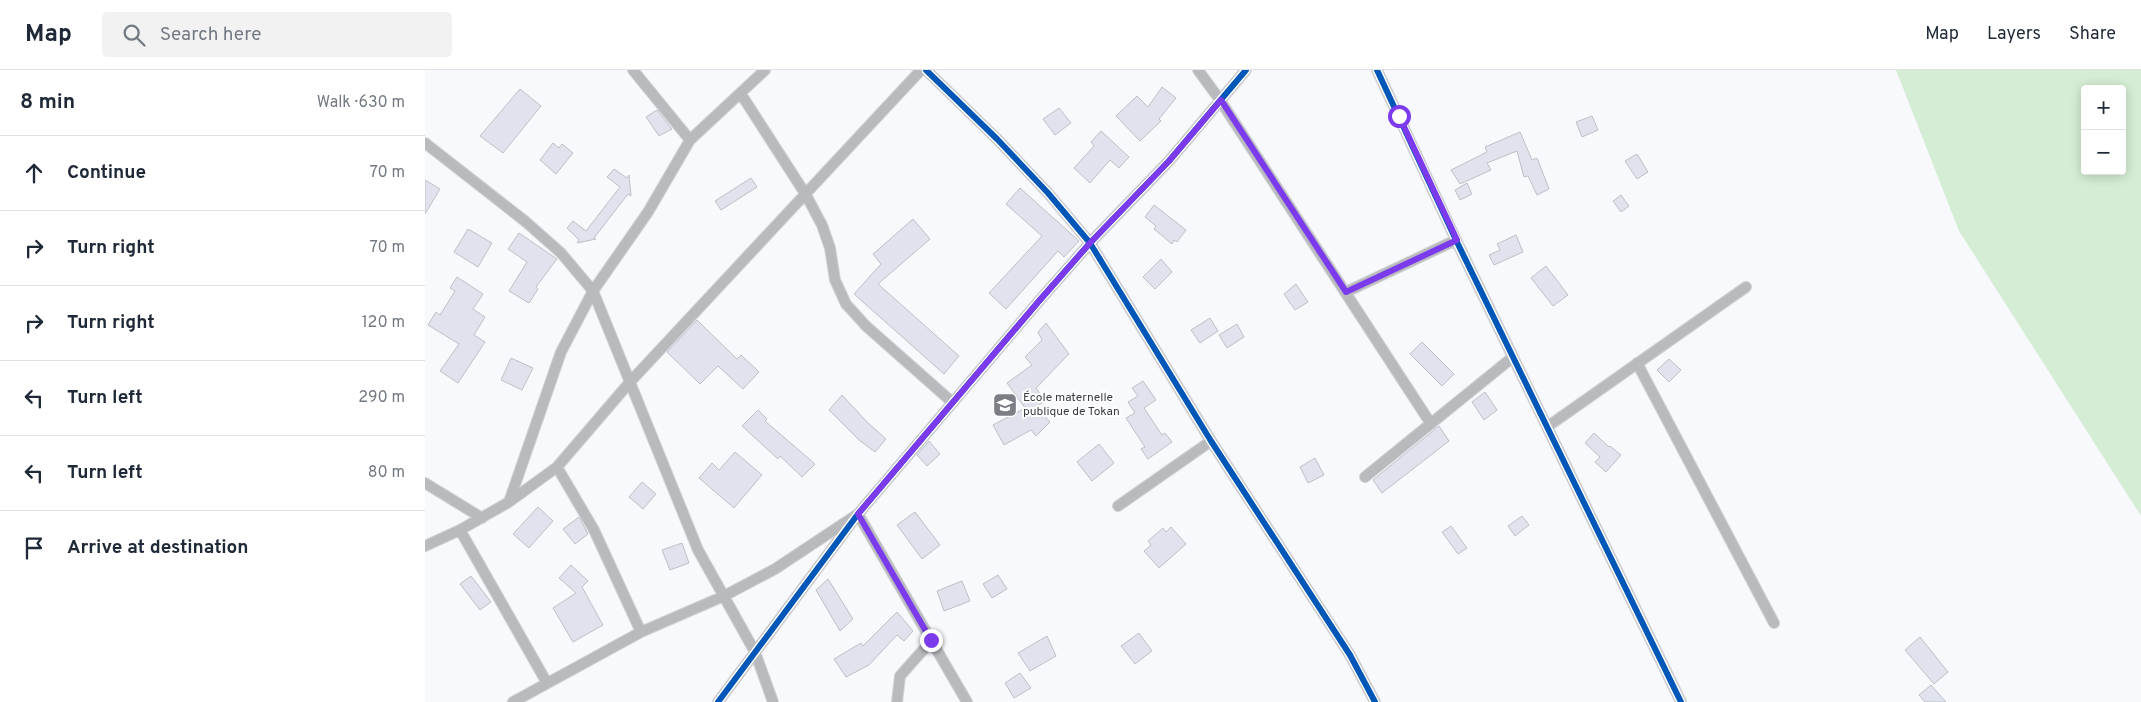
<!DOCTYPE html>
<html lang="en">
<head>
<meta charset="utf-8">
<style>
	:root { --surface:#fff; --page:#f2f2f3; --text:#1f2937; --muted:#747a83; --line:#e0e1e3 }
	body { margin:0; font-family:Overpass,sans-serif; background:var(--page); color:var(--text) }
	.controls { position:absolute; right:15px; top:15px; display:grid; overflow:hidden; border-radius:5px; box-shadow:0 2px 12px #0003 }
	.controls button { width:45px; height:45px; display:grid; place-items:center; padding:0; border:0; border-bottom:1px solid var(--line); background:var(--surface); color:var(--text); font:25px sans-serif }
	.stop { position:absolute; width:15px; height:15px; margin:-11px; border:4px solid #7c3aed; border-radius:50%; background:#fff }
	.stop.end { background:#7c3aed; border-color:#fff; box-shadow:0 1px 5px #0008 }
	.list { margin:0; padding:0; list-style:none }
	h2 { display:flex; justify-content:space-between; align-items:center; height:65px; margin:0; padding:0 20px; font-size:21px }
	h2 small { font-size:16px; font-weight:400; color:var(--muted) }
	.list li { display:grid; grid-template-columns:32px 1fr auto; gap:15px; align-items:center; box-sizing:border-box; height:75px; padding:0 20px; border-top:1px solid var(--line) }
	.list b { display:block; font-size:19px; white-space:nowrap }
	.list em { font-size:16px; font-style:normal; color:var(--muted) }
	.icon { flex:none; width:28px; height:28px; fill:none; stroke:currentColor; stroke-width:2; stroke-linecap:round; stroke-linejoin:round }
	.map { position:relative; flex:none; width:1716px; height:632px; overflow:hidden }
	header { display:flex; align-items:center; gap:30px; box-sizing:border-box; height:70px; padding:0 25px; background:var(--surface); border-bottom:1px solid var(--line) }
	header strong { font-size:24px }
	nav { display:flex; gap:28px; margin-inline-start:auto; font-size:18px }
	.search { width:350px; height:45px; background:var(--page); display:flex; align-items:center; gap:12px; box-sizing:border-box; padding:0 18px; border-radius:5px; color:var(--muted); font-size:19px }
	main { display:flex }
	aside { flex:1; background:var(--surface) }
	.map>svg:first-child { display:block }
	.green { fill:#d5edd4; fill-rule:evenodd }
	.building { fill:#e0e3ed; stroke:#bdc0c5 }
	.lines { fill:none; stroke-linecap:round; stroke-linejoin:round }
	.minor-casing { stroke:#d2d3d7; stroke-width:12 }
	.minor { stroke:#b8babd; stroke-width:10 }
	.cycleway-casing { stroke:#fff; stroke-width:9 }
	.cycleway { stroke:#0057b8; stroke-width:6 }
	.route { stroke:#7c3aed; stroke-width:6 }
	.labels { text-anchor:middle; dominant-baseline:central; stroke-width:4; stroke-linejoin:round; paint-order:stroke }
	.poi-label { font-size:12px; fill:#393c45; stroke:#fff; text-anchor:start }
</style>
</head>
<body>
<header>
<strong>Map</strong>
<div class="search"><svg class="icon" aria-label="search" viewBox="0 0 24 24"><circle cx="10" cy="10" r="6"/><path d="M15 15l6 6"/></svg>Search here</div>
<nav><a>Map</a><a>Layers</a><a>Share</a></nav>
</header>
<main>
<aside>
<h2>8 min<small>Walk · 630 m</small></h2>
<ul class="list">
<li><svg class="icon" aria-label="ahead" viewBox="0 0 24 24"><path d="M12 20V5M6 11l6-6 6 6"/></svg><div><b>Continue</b></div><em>70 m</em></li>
<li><svg class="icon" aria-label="right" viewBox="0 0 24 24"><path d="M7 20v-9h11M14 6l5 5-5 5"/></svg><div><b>Turn right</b></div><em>70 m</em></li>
<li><svg class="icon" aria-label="right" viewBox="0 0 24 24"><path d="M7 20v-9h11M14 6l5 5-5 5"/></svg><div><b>Turn right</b></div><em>120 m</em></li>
<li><svg class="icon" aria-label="left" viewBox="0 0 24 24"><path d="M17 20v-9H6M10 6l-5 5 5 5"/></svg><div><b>Turn left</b></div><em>290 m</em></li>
<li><svg class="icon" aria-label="left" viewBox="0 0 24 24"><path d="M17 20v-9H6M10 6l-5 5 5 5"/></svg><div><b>Turn left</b></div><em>80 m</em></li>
<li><svg class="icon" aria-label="arrive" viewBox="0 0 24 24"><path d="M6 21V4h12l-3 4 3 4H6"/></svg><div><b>Arrive at destination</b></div></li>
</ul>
</aside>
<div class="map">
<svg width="1716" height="632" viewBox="0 0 1716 632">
	<rect width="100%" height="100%" fill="#f7f9fc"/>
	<path class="green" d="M 1471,0 L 1716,0 L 1716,446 L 1534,161 ZM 1660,19 L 1697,19 L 1697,101 L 1660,101 Z"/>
	<path class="building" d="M 737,17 L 751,28 L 734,49 L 736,51 L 715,71 L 691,46 L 712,26 L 723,37 Z
		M 95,19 L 116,36 L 78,83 L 55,66 Z
		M 634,38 L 646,53 L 630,65 L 618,49 Z
		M 232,40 L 247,59 L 234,66 L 221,47 Z
		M 1167,46 L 1173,60 L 1157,67 L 1151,52 Z
		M 676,61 L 704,87 L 694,98 L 685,90 L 665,113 L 649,98 L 669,76 L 666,72 Z
		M 1095,62 L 1107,90 L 1112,88 L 1124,119 L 1112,125 L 1103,106 L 1099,107 L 1092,81 L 1062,93 L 1066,100 L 1035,114 L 1026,100 L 1062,82 L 1060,77 Z
		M 128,73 L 134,78 L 137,74 L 148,83 L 131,104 L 115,90 Z
		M 1212,84 L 1223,102 L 1212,109 L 1200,91 Z
		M 189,99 L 202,108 L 204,105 L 206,126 L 203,124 L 169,168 L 171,169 L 152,173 L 154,170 L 142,158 L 148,151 L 161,161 L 195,117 L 182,107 Z
		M 326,108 L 332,117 L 296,140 L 290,131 Z
		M 0,110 L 15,119 L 0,144 Z
		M 1042,113 L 1047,124 L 1035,130 L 1030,120 Z
		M 595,118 L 654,171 L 639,187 L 633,181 L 581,239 L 564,223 L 617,166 L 581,134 Z
		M 1196,125 L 1204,136 L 1196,142 L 1188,131 Z
		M 729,135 L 761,160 L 752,172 L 749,170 L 747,174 L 729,159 L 731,156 L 720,147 Z
		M 488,149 L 505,169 L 453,214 L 534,286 L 519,304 L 429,224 L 456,194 L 448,184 Z
		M 43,159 L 67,173 L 53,197 L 29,182 Z
		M 94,163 L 132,189 L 111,217 L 113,219 L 104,233 L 84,221 L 102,192 L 83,179 Z
		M 1091,165 L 1098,182 L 1069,195 L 1064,185 L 1075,180 L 1072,174 Z
		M 736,189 L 747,202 L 730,219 L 718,207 Z
		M 1121,196 L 1143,225 L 1128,236 L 1106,208 Z
		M 32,207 L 58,224 L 48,239 L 60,247 L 49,265 L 60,272 L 33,313 L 15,301 L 34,274 L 3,255 L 11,242 L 15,245 L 30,221 L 25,218 Z
		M 871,214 L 883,232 L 870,240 L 859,224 Z
		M 785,248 L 793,261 L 775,273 L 766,260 Z
		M 272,250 L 312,289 L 316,285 L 334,302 L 318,319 L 293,296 L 275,314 L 242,282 Z
		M 621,253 L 644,284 L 611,318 L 620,331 L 611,337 L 625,352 L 611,366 L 606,360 L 579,375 L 568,355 L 600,338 L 582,313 L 607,295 L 600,287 L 617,270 L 613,262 Z
		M 812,254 L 819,267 L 802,278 L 794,265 Z
		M 997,272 L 1029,304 L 1017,316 L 985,284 Z
		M 86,288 L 108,298 L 97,320 L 76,310 Z
		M 1244,289 L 1256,300 L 1244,312 L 1232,300 Z
		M 718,311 L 731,330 L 719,338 L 737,365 L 740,363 L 747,372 L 723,389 L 716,379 L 720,377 L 701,348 L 710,343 L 703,332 L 713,326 L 707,318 Z
		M 1060,322 L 1072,340 L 1059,350 L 1047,332 Z
		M 417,325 L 442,352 L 461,369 L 450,382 L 434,370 L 404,340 Z
		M 333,340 L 342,349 L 340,351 L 390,394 L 377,407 L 355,386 L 353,389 L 317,356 Z
		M 1014,356 L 1024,371 L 957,423 L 948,410 Z
		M 1169,363 L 1184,377 L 1185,376 L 1196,385 L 1181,402 L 1170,392 L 1175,387 L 1160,373 Z
		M 504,371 L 515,384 L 502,396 L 492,385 Z
		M 674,374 L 689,393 L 667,411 L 652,392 Z
		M 310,382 L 337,405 L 309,438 L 274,408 L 287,393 L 294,400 Z
		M 890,388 L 899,405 L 883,413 L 875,397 Z
		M 217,412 L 231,424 L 218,439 L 204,427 Z
		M 113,437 L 128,451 L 104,478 L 88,464 Z
		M 490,442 L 515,475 L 497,489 L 472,455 Z
		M 1097,446 L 1104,455 L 1090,466 L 1083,456 Z
		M 154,447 L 163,464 L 150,474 L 138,459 Z
		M 1026,456 L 1042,478 L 1033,484 L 1017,462 Z
		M 746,457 L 761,474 L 734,498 L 719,481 L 726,475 L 723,471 L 738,458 L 741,462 Z
		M 257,473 L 264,493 L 245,500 L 237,480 Z
		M 146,495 L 163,511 L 157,517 L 178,555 L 148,572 L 128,538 L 151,523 L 134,508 Z
		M 573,505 L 582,519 L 567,528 L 558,514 Z
		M 46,506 L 66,532 L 55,540 L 35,514 Z
		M 403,509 L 428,549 L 415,561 L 391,520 Z
		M 537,511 L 545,531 L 519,541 L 512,521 Z
		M 472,542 L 488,561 L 479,571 L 472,565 L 444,595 L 421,607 L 409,589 L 436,573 L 438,576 Z
		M 714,563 L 727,581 L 710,594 L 696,576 Z
		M 622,566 L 631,586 L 605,601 L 593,583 Z
		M 1495,567 L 1523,602 L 1509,614 L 1480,580 Z
		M 595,603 L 606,618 L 589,628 L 580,613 Z
		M 1506,615 L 1521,632 L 1500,632 L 1494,625 Z"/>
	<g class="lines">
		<defs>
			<path id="minor" d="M 208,0 L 265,70
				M 501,0 L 572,69 L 623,123 L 665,173 L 786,371 L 925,585 L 950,632
				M 773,0 L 795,30 L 1006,354
				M 952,0 L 1031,170 L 1256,632
				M 316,24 L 381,125 L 397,155 L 405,178 L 410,210 L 421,234 L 441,256 L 527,332
				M 0,73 L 101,152 L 136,183 L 168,221 L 273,480 L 330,582 L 348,632
				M 921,222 L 1031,170
				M 1212,293 L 1349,553
				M 1122,357 L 1321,217
				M 132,397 L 169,460 L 216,562
				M 940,407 L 1088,287
				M 0,413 L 57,448
				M 84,432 L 136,282 L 168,221 L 223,142 L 265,70 L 340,0
				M 693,436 L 786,371
				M 35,460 L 122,613
				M 0,476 L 35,460 L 84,432 L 132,397 L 205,312 L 496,0
				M 88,632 L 216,562 L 299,526 L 350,499 L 433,444 L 542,632
				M 293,632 L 433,444 L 614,231 L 665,173 L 744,91 L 821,0
				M 472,632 L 475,606 L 506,571"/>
		</defs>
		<use href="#minor" class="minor-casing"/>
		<use href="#minor" class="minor"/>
		<defs>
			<path id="cycleway" d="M 501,0 L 572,69 L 623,123 L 665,173 L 786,371 L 925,585 L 950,632
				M 952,0 L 1031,170 L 1256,632
				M 293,632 L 433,444 L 614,231 L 665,173 L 744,91 L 821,0"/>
		</defs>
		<use href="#cycleway" class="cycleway-casing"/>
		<use href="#cycleway" class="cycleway"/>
	</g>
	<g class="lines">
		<path class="route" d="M 506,570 L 433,444 L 614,231 L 665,173 L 744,91 L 796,30 L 921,222 L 1032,170 L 974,46"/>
	</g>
	<defs>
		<symbol id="school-square" viewBox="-11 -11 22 22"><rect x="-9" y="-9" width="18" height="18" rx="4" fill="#7c7e85" stroke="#fff"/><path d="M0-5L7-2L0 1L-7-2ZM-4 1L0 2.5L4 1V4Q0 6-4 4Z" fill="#fff"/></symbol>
	</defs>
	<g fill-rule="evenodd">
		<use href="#school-square" x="566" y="321" width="28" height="28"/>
	</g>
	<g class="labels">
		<g class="poi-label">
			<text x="598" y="328">École maternelle<tspan x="598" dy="14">publique de Tokan</tspan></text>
		</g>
	</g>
</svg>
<div class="controls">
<button>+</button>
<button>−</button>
</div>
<div class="stop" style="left:974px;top:46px"></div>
<div class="stop end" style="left:506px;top:570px"></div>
</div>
</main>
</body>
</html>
